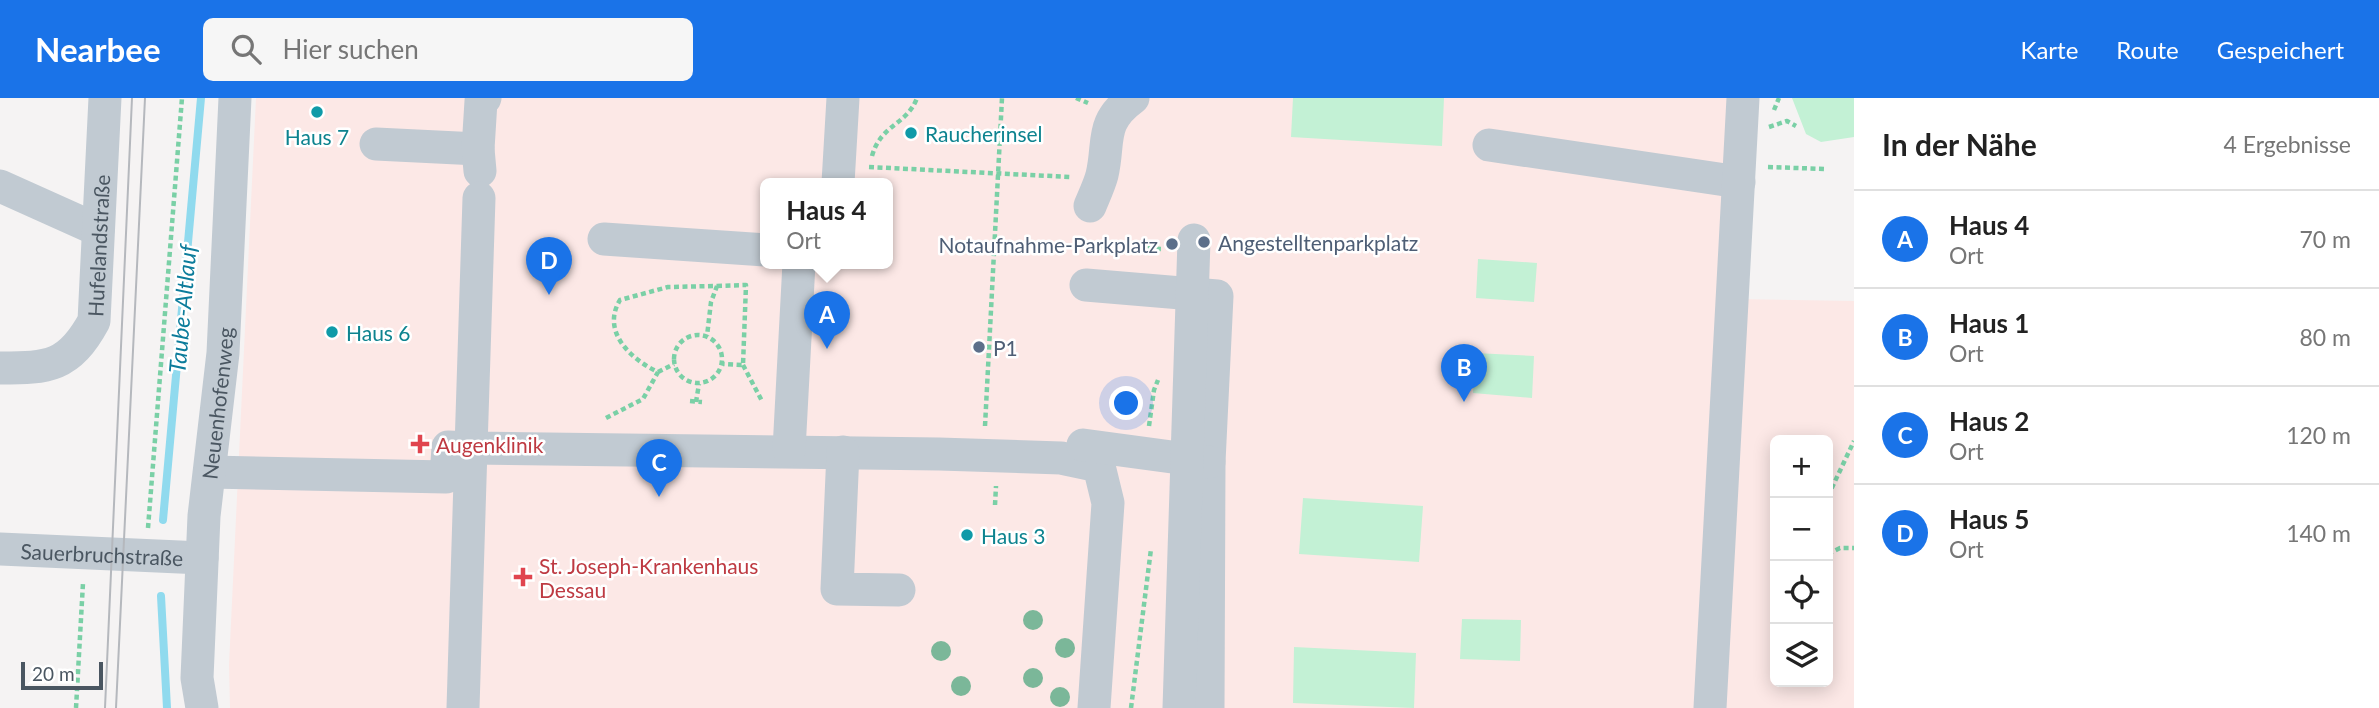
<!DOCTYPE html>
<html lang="de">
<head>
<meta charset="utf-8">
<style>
	:root { --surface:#fff; --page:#f6f6f6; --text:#222; --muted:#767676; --line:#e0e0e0; --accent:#1a73e8 }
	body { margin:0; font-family:Lato,sans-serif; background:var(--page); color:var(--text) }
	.controls { position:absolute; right:21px; bottom:21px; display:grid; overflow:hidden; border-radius:10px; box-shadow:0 4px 18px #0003 }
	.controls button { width:63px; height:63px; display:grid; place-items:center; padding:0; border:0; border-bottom:2px solid var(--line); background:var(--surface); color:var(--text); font:35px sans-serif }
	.scale { position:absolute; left:21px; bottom:18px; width:82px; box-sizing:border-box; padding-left:7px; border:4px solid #4a5661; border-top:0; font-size:19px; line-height:24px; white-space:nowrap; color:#4a5661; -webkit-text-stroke:5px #fff; paint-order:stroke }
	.you { position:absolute; left:1127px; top:306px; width:24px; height:24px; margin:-18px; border:5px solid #fff; border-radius:50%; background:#1a73e8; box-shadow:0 0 0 10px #1a73e833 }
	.badge { display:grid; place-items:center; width:46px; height:46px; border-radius:50%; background:var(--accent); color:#fff; font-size:23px; font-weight:700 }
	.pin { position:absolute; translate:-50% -58px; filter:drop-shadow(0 2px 4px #0008) }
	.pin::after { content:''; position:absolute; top:37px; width:24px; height:21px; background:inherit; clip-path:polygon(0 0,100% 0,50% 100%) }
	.popup { position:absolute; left:760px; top:80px; width:133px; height:91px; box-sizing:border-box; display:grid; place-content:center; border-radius:10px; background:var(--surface); filter:drop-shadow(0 2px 5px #0005); font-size:23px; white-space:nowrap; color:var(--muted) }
	.popup b { font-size:26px; color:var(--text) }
	.popup::after { content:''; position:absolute; left:50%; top:100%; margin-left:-14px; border:14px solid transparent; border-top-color:var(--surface) }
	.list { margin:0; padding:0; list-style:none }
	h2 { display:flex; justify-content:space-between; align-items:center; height:91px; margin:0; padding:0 28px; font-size:30px }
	h2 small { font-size:23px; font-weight:400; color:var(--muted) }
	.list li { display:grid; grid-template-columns:46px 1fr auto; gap:21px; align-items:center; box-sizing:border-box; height:98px; padding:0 28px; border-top:2px solid var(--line) }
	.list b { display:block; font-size:26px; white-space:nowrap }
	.list p { margin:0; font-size:23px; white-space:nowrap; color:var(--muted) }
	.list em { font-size:23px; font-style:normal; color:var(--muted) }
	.icon { flex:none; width:38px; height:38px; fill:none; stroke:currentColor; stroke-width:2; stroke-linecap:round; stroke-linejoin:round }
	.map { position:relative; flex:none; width:1854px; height:610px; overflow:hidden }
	header { display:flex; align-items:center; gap:42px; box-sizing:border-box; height:98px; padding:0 35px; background:var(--accent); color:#fff }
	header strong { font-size:33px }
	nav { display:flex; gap:38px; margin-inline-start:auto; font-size:24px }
	.search { width:490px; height:63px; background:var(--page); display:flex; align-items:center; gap:18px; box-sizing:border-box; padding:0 24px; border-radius:10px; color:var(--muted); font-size:26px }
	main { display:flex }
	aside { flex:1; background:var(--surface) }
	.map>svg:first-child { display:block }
	.medical { fill:#fce8e6; fill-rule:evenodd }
	.green { fill:#c3f1d5 }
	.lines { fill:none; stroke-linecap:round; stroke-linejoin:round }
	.stream { stroke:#90daee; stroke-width:8 }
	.path { stroke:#7ad0a6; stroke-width:4.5; stroke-dasharray:5 3.5; stroke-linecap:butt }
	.minor { stroke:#c1cad2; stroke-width:33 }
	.tram { stroke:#b5b8bd; stroke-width:2 }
	.tree { fill:#7bb799 }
	.culture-dot { fill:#0f9aa8; stroke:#fff; stroke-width:2.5 }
	.service-dot { fill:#5c6f8a; stroke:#fff; stroke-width:2.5 }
	.health-dot { fill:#e0444e; stroke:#fff; stroke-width:2.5 }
	.labels { text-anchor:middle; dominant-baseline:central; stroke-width:5; stroke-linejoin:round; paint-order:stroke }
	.culture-label { font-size:21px; fill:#0d838f; stroke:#fff; text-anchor:start }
	.service-label { font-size:21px; fill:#4e5e75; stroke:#fff; text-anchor:start }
	.street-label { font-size:21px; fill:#4a5661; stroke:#fff }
	.health-label { font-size:21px; fill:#be3a42; stroke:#fff; text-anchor:start }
	.water-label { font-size:23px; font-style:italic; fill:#0c7c9b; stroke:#fff }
</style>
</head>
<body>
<header>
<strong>Nearbee</strong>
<div class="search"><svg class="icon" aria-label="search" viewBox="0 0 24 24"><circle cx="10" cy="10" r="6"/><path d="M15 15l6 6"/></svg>Hier suchen</div>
<nav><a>Karte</a><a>Route</a><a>Gespeichert</a></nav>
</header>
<main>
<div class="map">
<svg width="1854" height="610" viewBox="0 0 1854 610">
	<rect width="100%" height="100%" fill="#f5f3f3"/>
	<path class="medical" d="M 256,0 L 1734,0 L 1734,201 L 1854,203 L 1854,610 L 230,610 L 229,567 ZM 766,85 L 888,85 L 888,165 L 766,165 ZM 1775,342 L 1828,342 L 1828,584 L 1775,584 Z"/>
	<path class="green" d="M 1293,0 L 1444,0 L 1442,48 L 1291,39 Z
		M 1792,0 L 1854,0 L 1854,39 L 1821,44 L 1806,36 Z
		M 1478,161 L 1537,165 L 1534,204 L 1476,200 Z
		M 1475,255 L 1534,258 L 1532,300 L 1473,295 Z
		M 1303,400 L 1423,408 L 1419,464 L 1299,456 Z
		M 1462,521 L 1521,522 L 1520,563 L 1460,561 Z
		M 1294,549 L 1416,555 L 1414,610 L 1293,605 Z"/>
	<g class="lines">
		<path class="stream" d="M 163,422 L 201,0
			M 161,498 L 167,610"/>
		<path class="path" d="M 1076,0 L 1088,5
			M 1774,12 L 1779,0
			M 1769,29 L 1787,23 L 1796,28
			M 872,58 C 881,26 907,27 917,0
			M 869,69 L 1070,79
			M 1768,69 L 1826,71
			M 1088,148 L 1164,151
			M 717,188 L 746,187 L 743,267 L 723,266
			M674 261a24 24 0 1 1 48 0a24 24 0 1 1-48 0Z
			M 743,267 L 762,303
			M 658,274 L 674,266
			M 690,303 L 702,304
			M 696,304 L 699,286
			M 606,320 L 643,301 L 658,274 C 630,261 601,233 620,202 L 668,189 L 717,188 L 711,204 L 707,238
			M 985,328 L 1002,0
			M 1149,328 L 1154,292 L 1158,282
			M 1828,398 L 1854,343
			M 995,407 L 996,388
			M 148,430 L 182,0
			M 1828,456 L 1840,450 L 1854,450
			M 76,610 L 83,485
			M 1131,610 L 1151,451"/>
		<g class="minor">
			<path d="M 376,46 L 478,51"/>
			<path d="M 1489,47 L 1739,84"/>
			<path d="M 480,73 L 478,51 L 481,3 L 485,0"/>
			<path d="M 838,85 L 843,0"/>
			<path d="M 0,88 L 98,132"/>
			<path d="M 479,100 L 471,350 L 939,356 L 1061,360 L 1099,368 L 1108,405 L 1094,610"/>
			<path d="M 1090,108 C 1094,98 1099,88 1102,77 C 1110,43 1099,25 1133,0"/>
			<path d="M 604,141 L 766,152"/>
			<path d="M 1086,187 L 1217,198 L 1209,364 L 1208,610"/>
			<path id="s1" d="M 0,270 C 49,270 69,269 94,223 L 105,0"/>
			<path d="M 1083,347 L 1209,364"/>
			<path d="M 789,352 L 799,165"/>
			<path d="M 843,354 L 837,491 L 899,492"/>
			<path d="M 210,374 L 446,379 L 448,349 L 471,350 L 463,610"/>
			<path id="s2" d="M 0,451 L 202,460"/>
			<path id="s3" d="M 202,610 L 197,580 L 204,418 L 223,255 L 235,0"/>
			<path d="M 1179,610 L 1194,142"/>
			<path d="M 1710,610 L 1743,0"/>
		</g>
		<path class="tram" d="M 105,610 L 132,0
			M 116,610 L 145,0"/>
	</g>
	<g class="tree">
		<circle cx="1033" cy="522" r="10"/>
		<circle cx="1065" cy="550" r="10"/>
		<circle cx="941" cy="553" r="10"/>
		<circle cx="1033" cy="580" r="10"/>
		<circle cx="961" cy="588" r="10"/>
		<circle cx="1060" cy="599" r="10"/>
	</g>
	<g class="culture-dot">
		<circle cx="317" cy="14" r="7"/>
		<circle cx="911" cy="35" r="7"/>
		<circle cx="332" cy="234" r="7"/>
		<circle cx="967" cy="437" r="7"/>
	</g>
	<g class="service-dot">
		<circle cx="1204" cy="144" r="7"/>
		<circle cx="1172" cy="146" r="7"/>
		<circle cx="979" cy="249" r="7"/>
	</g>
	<g class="health-dot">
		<path d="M416.5 335.5h7v7h7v7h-7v7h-7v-7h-7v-7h7z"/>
		<path d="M519.5 468.5h7v7h7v7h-7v7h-7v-7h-7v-7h7z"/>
	</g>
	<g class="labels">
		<g class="culture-label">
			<text x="925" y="35">Raucherinsel</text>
			<text x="317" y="38" text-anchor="middle">Haus 7</text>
			<text x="346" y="234">Haus 6</text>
			<text x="981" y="437">Haus 3</text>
		</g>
		<g class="service-label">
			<text x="1218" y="144">Angestelltenparkplatz</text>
			<text x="1158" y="146" text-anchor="end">Notaufnahme-Parkplatz</text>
			<text x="993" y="249">P1</text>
		</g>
		<g class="street-label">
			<text stroke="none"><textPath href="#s1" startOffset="189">Hufelandstraße</textPath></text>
			<text stroke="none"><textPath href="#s3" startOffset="306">Neuenhofenweg</textPath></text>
			<text stroke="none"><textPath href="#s2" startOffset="102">Sauerbruchstraße</textPath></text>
		</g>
		<g class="health-label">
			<text x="436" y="346">Augenklinik</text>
			<text x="539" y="467">St. Joseph-Krankenhaus<tspan x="539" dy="24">Dessau</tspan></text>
		</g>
		<g class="water-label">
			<text transform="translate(182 211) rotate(-85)">Taube-Altlauf</text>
		</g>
	</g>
</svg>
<div class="controls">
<button>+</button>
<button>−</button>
<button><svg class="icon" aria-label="locate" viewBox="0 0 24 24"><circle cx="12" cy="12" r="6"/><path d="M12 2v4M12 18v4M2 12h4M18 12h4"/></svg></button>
<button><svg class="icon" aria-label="layers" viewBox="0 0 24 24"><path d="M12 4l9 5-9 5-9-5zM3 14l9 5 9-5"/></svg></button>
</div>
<div class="scale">20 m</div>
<div class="you"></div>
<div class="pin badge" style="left:827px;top:251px">A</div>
<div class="popup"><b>Haus 4</b>Ort</div>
<div class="pin badge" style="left:1464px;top:304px">B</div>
<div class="pin badge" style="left:659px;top:399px">C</div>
<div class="pin badge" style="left:549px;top:197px">D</div>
</div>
<aside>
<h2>In der Nähe<small>4 Ergebnisse</small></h2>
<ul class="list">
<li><span class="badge">A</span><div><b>Haus 4</b><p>Ort</p></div><em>70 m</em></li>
<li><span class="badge">B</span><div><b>Haus 1</b><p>Ort</p></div><em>80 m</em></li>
<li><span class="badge">C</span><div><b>Haus 2</b><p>Ort</p></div><em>120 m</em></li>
<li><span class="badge">D</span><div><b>Haus 5</b><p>Ort</p></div><em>140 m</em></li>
</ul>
</aside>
</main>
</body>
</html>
